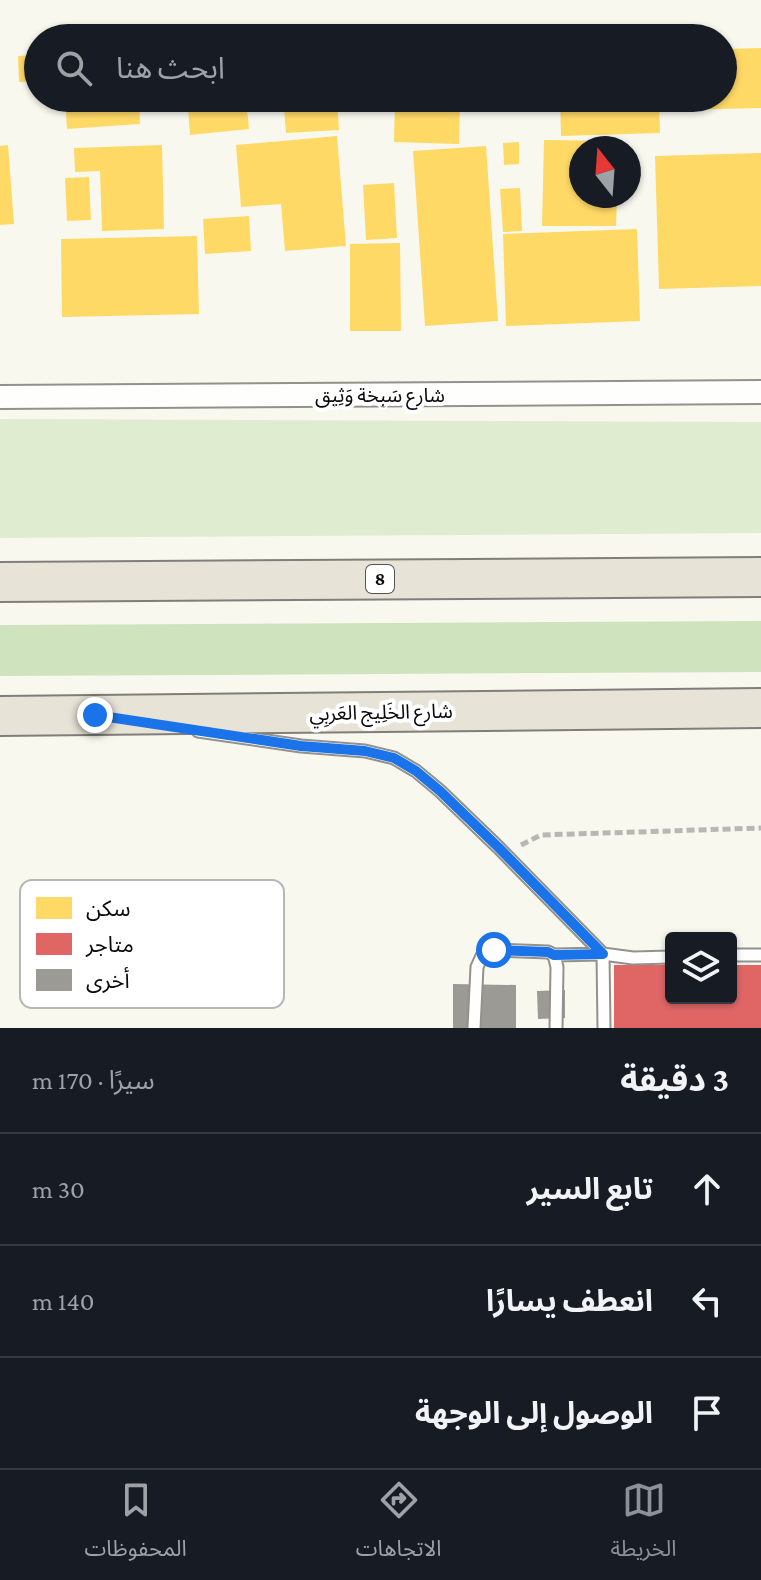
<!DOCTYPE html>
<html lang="ar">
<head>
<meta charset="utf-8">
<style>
	:root { --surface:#171b24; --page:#20242c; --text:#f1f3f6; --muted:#9ea1a6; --line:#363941; --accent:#8c9099 }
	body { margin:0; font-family:"Crimson Pro","Noto Sans Arabic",serif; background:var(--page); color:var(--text); direction:rtl }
	.controls { position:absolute; right:24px; bottom:24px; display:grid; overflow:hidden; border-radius:8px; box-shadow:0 2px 6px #0004 }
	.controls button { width:72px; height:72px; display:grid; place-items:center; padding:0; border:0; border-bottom:2px solid var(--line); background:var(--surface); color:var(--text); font:40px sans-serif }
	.compass { position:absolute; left:569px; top:136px; width:72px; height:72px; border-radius:50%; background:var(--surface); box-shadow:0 2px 6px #0004; rotate:343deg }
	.stop { position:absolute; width:24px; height:24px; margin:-18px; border:6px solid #1a73e8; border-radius:50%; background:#fff }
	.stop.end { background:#1a73e8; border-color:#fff; box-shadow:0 2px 8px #0008 }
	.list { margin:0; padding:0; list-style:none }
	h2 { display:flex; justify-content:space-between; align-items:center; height:104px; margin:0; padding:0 32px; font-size:34px }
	h2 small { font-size:26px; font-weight:400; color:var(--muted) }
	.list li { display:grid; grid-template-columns:52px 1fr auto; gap:24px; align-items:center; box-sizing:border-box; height:112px; padding:0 32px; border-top:2px solid var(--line) }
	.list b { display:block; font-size:30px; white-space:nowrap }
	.list em { font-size:26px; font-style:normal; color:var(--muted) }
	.icon { flex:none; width:44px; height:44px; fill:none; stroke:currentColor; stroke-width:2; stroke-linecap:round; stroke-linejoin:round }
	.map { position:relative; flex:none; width:761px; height:1028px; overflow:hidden; direction:ltr }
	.search { position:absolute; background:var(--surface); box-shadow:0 2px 6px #0004; left:24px; right:24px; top:24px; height:88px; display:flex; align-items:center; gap:20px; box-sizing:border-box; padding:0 28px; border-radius:44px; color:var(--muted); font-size:30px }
	.sheet { height:440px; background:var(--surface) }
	nav { display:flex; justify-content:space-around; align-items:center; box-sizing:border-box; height:112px; border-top:2px solid var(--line); background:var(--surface); font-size:22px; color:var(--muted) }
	nav a { display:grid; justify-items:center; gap:4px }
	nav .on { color:var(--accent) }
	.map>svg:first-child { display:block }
	.green { fill:#e0ecd0 }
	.forest { fill:#d0e3bf }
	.homes { fill:#ffd966 }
	.shops { fill:#e06666 }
	.building { fill:#9c9a94 }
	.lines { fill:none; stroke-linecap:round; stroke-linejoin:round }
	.service-casing { stroke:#92918d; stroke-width:15 }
	.minor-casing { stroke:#92918d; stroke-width:26 }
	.trunk-casing { stroke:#7f7e7a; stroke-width:42 }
	.path { stroke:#b7b7b5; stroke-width:5; stroke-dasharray:8 4; stroke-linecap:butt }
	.service { stroke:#fefefc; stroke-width:11 }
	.minor { stroke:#fefefc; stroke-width:22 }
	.trunk { stroke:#e8e3d7; stroke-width:38 }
	.route { stroke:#1a73e8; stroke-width:10 }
	.labels { text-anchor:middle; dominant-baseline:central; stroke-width:8; stroke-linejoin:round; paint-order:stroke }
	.shield { fill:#fff; stroke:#545454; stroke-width:2 }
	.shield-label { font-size:18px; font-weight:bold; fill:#0a0a0a }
	.street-label { font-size:20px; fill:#0a0a0a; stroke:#fff }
	.key { fill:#fff; stroke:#b6b6b6; stroke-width:2 }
	.key-label { font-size:22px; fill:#0a0a0a }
</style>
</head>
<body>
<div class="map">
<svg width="761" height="1028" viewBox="0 0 761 1028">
	<rect width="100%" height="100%" fill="#f9f8ee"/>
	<path class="green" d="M 0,419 L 761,422 L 761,533 L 0,538 Z"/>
	<path class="forest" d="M 761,621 L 761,672 L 0,676 L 0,625 Z"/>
	<path class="homes" d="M 761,48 L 761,108 L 674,110 L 674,98 L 723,98 L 723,49 Z
		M 38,55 L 38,81 L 19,82 L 18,56 Z
		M 65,98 L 139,98 L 140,124 L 67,129 Z
		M 166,98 L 246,98 L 249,129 L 190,135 L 188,109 L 167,111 Z
		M 283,98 L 337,98 L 339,130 L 286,133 Z
		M 395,98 L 460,98 L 459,144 L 394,142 Z
		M 560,98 L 659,98 L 660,133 L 561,136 Z
		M 337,136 L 346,246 L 285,251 L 281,204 L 241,207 L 236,145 Z
		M 544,140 L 618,141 L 618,148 L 581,148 L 581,196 L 617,196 L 616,226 L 542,226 Z
		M 519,142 L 519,164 L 504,165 L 503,143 Z
		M 8,145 L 14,224 L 0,225 L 0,146 Z
		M 162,145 L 164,229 L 102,231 L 100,171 L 75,172 L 74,148 Z
		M 486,146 L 498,321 L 425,326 L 413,151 Z
		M 761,153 L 761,286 L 659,289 L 655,156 Z
		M 89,177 L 91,220 L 67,221 L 65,178 Z
		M 394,183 L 397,238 L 366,240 L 363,185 Z
		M 520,188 L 522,231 L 503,232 L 500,189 Z
		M 249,216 L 251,251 L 205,254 L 203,219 Z
		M 637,229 L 640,321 L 506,326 L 503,234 Z
		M 197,236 L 199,314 L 62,317 L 61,239 Z
		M 400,243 L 401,331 L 350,331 L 350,244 Z"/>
	<path class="shops" d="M 614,965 L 671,965 L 671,998 L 731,998 L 731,965 L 761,965 L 761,1028 L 614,1028 Z"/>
	<path class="building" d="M 453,984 L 516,985 L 516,1028 L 453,1028 Z
		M 565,990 L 565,1018 L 538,1019 L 537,991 Z"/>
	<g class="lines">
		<defs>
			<path id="service" d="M 198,731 L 301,746 L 365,751 L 394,758 L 416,771 L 440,791 L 498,847 L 603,954 L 633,958 L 671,957
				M 554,955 L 603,954 L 604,1028
				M 731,955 L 761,955
				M 474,1028 L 477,967 L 482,956 L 494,950 L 548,952 L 554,955 L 557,967 L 556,1028"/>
			<path id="minor" d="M 0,397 L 761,392"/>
			<path id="trunk" d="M 0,582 L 761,577
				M 0,716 L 761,708"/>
		</defs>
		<use href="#service" class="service-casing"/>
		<use href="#minor" class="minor-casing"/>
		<use href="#trunk" class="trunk-casing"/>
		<path class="path" d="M 521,845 L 541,835 L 761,828"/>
		<use href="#service" class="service"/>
		<use href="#minor" class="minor"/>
		<use href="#trunk" class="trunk"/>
	</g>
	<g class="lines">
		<path class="route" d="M 95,715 L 301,746 L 365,751 L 394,758 L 416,771 L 440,791 L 498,847 L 603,954 L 554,955 L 548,952 L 494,950"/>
	</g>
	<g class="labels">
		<rect class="shield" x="366" y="565" width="28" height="28" rx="6"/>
		<g class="shield-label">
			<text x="380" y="579">8</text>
		</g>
		<g class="street-label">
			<text x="380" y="395">شارع سَبخة وَثِيق</text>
			<text transform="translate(381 712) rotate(-1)">شارع الخَلِيج العَربِي</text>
		</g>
	</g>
	<rect x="20" y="880" width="264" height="128" rx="12" class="key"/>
	<rect x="36" y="897" width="36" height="22" fill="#ffd966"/>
	<rect x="36" y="933" width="36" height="22" fill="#e06666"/>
	<rect x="36" y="969" width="36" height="22" fill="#9c9a94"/>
	<g class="key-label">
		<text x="86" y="916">سكن</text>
		<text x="86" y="952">متاجر</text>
		<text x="86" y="988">أخرى</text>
	</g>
</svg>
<div class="controls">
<button><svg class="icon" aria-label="layers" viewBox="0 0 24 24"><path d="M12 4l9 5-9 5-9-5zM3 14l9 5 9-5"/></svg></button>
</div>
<svg class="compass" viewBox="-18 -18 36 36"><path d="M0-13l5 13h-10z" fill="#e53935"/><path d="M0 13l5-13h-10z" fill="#9ea1a6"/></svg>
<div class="stop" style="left:494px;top:950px"></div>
<div class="stop end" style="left:95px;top:715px"></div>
<div class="search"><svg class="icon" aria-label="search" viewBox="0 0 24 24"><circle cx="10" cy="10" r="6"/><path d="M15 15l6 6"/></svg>ابحث هنا</div>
</div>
<section class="sheet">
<h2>3 دقيقة<small>سيرًا · 170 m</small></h2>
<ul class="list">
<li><svg class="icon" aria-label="ahead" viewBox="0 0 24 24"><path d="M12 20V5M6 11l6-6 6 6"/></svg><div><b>تابع السير</b></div><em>30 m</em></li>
<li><svg class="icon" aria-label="left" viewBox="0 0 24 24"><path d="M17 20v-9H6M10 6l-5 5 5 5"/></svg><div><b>انعطف يسارًا</b></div><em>140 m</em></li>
<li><svg class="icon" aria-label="arrive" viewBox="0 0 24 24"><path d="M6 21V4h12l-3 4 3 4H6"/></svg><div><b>الوصول إلى الوجهة</b></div></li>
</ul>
</section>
<nav>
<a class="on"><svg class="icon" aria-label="map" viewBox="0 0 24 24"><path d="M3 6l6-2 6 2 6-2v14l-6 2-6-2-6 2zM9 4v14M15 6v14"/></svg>الخريطة</a>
<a><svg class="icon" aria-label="directions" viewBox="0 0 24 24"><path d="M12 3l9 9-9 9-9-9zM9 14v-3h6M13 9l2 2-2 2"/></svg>الاتجاهات</a>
<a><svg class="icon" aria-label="saved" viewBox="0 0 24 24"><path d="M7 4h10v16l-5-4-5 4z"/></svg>المحفوظات</a>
</nav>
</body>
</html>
